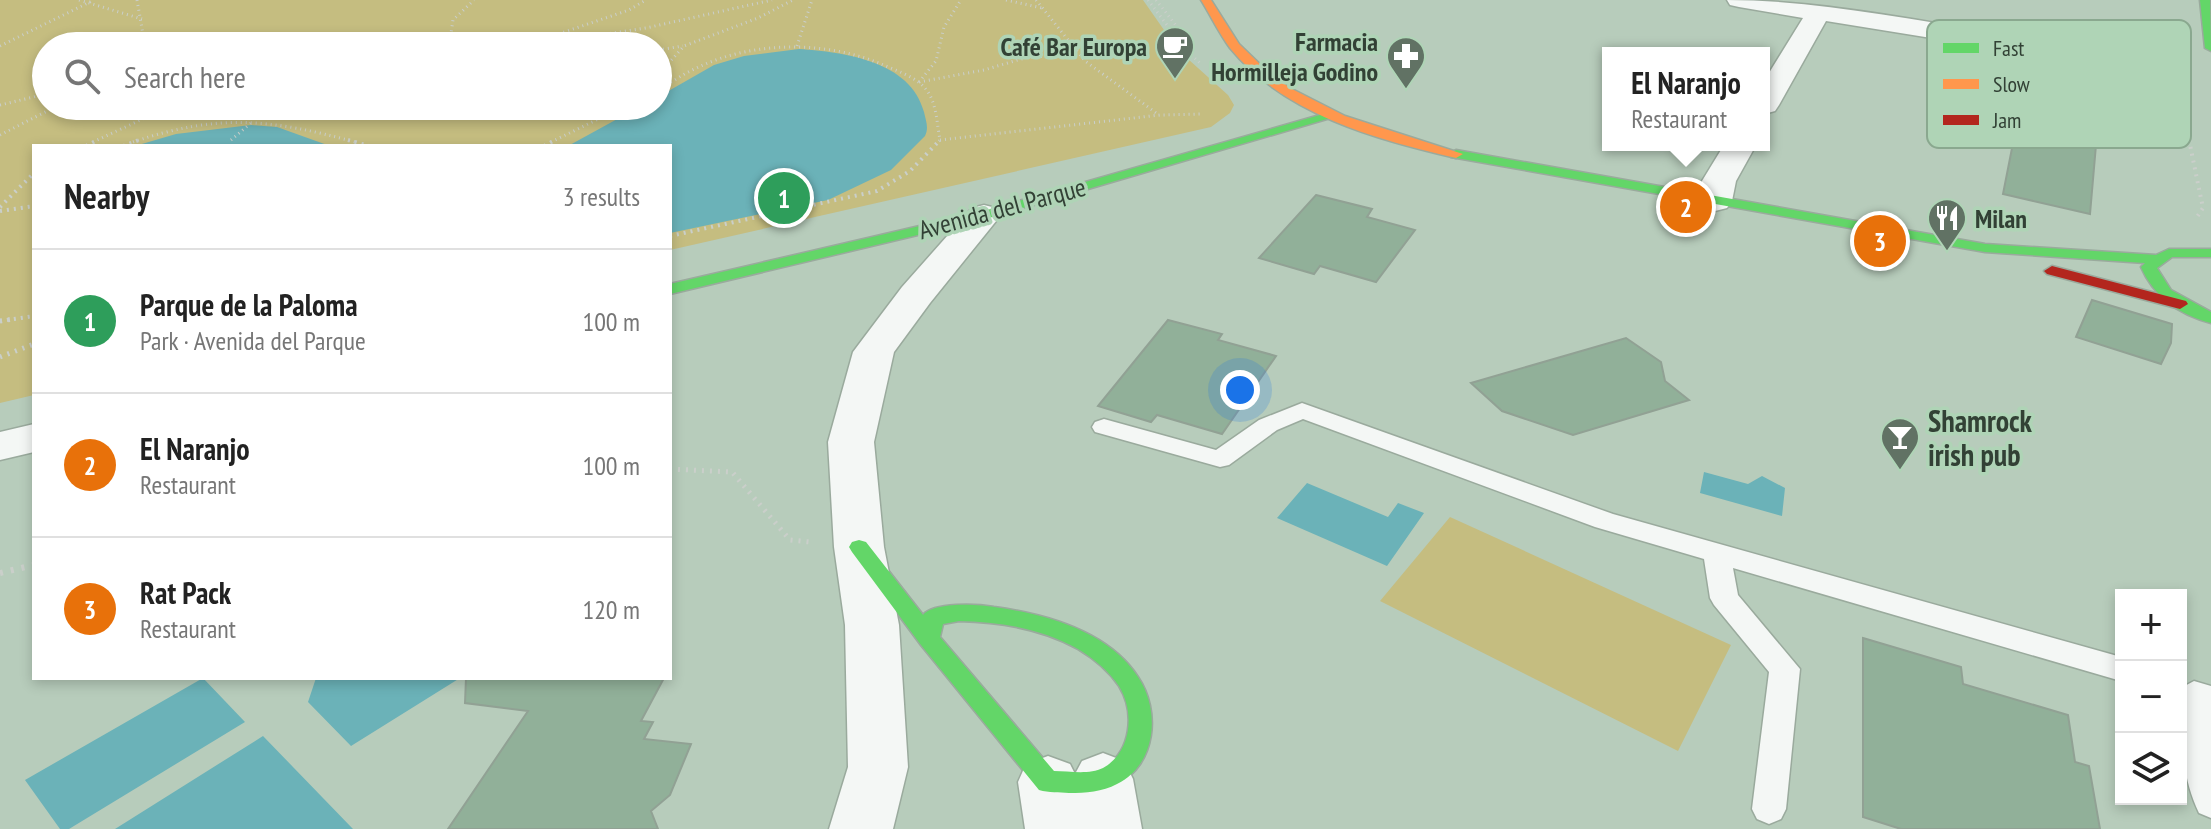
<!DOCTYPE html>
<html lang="en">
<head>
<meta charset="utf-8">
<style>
	:root { --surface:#fff; --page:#f6f6f6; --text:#222; --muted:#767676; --line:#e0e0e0; --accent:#b45309 }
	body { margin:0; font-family:"PT Sans Narrow",sans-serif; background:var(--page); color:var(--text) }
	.controls { position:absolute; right:24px; bottom:24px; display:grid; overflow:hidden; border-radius:0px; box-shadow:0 4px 12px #0003 }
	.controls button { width:72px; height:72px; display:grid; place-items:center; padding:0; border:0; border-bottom:2px solid var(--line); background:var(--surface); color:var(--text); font:40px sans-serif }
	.you { position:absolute; left:1240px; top:390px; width:28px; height:28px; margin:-20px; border:6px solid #fff; border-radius:50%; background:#1a73e8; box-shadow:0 0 0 12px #1a73e833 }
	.badge { display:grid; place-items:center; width:52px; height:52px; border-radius:50%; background:var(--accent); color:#fff; font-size:26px; font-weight:700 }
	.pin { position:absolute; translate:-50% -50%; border:4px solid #fff; box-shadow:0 2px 8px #0006 }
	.popup { position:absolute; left:1602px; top:47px; width:168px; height:104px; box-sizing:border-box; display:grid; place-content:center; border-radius:0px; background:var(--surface); filter:drop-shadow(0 2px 6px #0005); font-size:26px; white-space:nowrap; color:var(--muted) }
	.popup b { font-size:30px; color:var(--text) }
	.popup::after { content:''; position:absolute; left:50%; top:100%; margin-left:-16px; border:16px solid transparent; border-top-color:var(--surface) }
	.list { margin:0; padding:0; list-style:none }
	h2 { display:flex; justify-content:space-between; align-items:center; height:104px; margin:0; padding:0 32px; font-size:34px }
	h2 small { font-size:26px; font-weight:400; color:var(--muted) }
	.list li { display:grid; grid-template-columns:52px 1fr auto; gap:24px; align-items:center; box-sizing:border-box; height:144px; padding:0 32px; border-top:2px solid var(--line) }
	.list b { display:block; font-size:30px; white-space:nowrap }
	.list p { margin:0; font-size:26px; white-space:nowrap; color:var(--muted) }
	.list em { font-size:26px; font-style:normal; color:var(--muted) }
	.icon { flex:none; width:44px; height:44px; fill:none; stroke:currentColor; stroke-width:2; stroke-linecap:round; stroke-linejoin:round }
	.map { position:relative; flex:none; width:2211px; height:829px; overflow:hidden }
	.search { position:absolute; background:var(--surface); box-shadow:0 4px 12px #0003; left:32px; top:32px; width:640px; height:88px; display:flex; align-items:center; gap:20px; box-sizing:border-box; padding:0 28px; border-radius:44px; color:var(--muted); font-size:30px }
	.panel { position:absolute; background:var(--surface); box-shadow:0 4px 12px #0003; left:32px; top:144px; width:640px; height:536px; border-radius:0px }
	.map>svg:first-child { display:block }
	.green { fill:#c5bd80; fill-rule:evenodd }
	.water { fill:#6bb2b8 }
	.building { fill:#91b099; stroke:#91a194; stroke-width:2 }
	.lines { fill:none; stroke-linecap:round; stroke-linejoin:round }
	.lane-casing { stroke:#9aaa9d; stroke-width:3 }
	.street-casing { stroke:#9aaa9d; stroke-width:3 }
	.fast-casing { stroke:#9aaa9d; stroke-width:3 }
	.slow-casing { stroke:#9aaa9d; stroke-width:3 }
	.jam-casing { stroke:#9aaa9d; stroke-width:3 }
	.path-far3 { stroke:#cacfca; stroke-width:3; stroke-dasharray:1 4; stroke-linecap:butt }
	.path-far2 { stroke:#cacfca; stroke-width:4; stroke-dasharray:2 5; stroke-linecap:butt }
	.path-far1 { stroke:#cacfca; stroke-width:5; stroke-dasharray:2 6; stroke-linecap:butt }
	.path { stroke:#cacfca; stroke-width:6; stroke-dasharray:3 8; stroke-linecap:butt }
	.lane { fill:#f4f7f5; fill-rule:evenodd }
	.street { fill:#f4f7f5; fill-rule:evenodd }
	.fast { fill:#63d668; fill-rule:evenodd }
	.slow { fill:#ff974d; fill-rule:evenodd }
	.jam { fill:#b3261e; fill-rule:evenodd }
	.labels { text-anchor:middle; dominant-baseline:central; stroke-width:7; stroke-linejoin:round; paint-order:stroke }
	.far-poi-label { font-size:26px; font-weight:bold; fill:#324135; stroke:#afd4b6; text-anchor:end }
	.far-street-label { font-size:26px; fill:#324135; stroke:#afd4b6 }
	.poi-label { font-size:30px; font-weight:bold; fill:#324135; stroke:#afd4b6; text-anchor:start }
	.key { fill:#afd4b6; stroke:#8aa88f; stroke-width:2 }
	.key-label { font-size:22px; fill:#324135 }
</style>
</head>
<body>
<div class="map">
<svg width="2211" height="829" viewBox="0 0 2211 829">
	<rect width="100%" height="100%" fill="#b7ccbb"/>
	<path class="green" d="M 0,0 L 1143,0 L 1178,50 L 1228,95 L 1234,105 L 1230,113 L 1211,127 L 670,250 L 670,146 L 34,146 L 34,395 L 0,403 ZM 46,46 L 658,46 L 658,106 L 46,106 Z
		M 1450,517 L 1731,645 L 1678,751 L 1380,601 Z"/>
	<path class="water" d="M 799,49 C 844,52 911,61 924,112 C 926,121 929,128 925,136 L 891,170 L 828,200 L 670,233 L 670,146 L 568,146 L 641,106 L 658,106 L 658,97 L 714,65 L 744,56 Z
		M 251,125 L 277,127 L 330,146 L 135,146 L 176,134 Z
		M 1704,472 L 1748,484 L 1762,476 L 1785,488 L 1782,516 L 1700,493 Z
		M 1307,483 L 1388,517 L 1398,503 L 1424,513 L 1387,566 L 1277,518 Z
		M 203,678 L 245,722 L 69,829 L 60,829 L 25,780 Z
		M 316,678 L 460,678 L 351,746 L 308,702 Z
		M 263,736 L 353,829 L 115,829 Z"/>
	<path class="building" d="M 2035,31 L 2105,41 L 2090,214 L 2003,194 Z
		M 1316,195 L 1372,209 L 1367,217 L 1415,230 L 1376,282 L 1320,266 L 1314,274 L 1259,258 Z
		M 2092,300 L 2172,324 L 2171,343 L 2161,364 L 2076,337 Z
		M 1168,320 L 1222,334 L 1218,340 L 1276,356 L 1222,434 L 1157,415 L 1151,422 L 1098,406 Z
		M 1626,338 L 1661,362 L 1665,381 L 1689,400 L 1573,435 L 1502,411 L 1471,383 Z
		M 1863,638 L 1961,667 L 1963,684 L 2068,715 L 2075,762 L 2089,766 L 2100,829 L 1901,829 L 1863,817 Z
		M 466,678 L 664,678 L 641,721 L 653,722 L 644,739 L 691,744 L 670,795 L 651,811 L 658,829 L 448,829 L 528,711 L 465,703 Z"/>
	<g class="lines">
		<defs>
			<path id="lane" d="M 1302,403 L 1613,514 L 2121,657 L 2121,681 L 1733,568 L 1738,595 L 1800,669 L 1786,809 L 1781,819 L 1769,824 L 1757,819 L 1752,809 L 1769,672 L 1714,605 L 1710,598 L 1704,559 L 1595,527 L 1303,419 L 1277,430 L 1229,465 L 1220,467 L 1095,432 L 1092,427 L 1095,422 L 1104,419 L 1216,450 L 1259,420 Z
				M 2194,681 L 2211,686 L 2211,818 L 2199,813 C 2180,774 2181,731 2181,688 Z"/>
			<path id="street" d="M 1727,0 C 1814,0 1900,18 1987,31 L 1996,33 L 2000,39 L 1996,45 L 1987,47 L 1826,21 L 1779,105 L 1775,111 L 1764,114 L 1764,81 L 1803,18 L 1739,7 L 1730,5 Z
				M 1724,145 L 1756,145 L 1736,181 L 1732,201 L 1727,208 L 1715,211 L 1703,208 L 1698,201 L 1702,181 Z
				M 984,205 L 996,208 L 1001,215 L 930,303 L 894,352 L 874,442 L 884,547 L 899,625 L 908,767 L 893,829 L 829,829 L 848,767 L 845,625 L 834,547 L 828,442 L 853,352 L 902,287 L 972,208 Z
				M 34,424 L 34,452 L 0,460 L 0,432 Z
				M 1103,753 L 1124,761 L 1133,779 L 1142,829 L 1025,829 L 1018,782 L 1026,764 L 1048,756 L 1070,764 L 1075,774 L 1082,761 Z"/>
			<path id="fast" d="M 2200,0 L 2210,0 L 2211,51 L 2205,48 Z
				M 1327,113 L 1337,116 L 989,218 L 670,294 L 670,284 L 980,212 Z
				M 1456,150 L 1985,244 L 2156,255 L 2169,249 L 2211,249 L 2211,257 L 2172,257 L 2157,268 L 2171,290 L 2211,312 L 2211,323 C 2180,315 2154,297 2141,267 L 2145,263 L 1985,252 L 1451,157 L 1449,154 Z
				M 859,540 L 866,542 L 923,615 C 934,602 977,604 994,607 C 1045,614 1108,631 1138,677 C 1161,711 1156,765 1117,784 C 1102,792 1086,793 1069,793 C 1059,792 1049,793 1039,790 L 921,645 L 852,552 L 849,547 L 852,542 ZM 959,621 C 1000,622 1041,628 1078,649 C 1093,658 1109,671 1119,686 C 1135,712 1132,752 1103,768 C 1089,775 1069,771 1054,771 L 940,637 L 943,624 Z"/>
			<path id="slow" d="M 1201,0 L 1211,0 L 1239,44 L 1266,70 L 1290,88 L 1345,116 L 1463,154 L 1456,158 C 1376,139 1285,115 1230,48 C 1219,33 1211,16 1201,0 Z"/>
			<path id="jam" d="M 2052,266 L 2186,301 L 2188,304 L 2180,309 L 2047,274 L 2044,271 Z"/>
		</defs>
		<use href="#lane" class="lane-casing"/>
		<use href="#street" class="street-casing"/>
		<use href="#fast" class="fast-casing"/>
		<use href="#slow" class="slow-casing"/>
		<use href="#jam" class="jam-casing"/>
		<path class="path-far3" d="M 79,0 L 142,19
			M 137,0 L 145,46
			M 1006,0 L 1042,8
			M 1036,0 L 1085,61 L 1159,115
			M 1148,0 L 1185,49 L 1201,64
			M 1156,0 L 1178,28
			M 535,42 L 629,10 L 646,0
			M 0,46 L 94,0
			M 449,46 L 453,20 L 474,0
			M 526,46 L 646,28 L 772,0
			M 797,46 L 812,0
			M 2018,49 L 2185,78
			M 658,50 L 683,46
			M 658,75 L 684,46 L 758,18 L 793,0
			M 919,82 L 984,70 L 1028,57 L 1079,55
			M 919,82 L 936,61 L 944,27 L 961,0
			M 658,90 C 672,82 686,72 701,66 C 756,41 826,41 881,64 C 897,71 918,77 928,92 C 937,106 937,125 940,140 L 938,142
			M 0,105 L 46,94
			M 2184,118 L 2189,142
			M 0,135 L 57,106
			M 231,140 L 251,123
			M 940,140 L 1160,115 L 1200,114
			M 93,142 L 147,117 L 183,106
			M 133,142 C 219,113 270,119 355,142
			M 551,142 L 625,106"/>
		<path class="path-far2" d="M 348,140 L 369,146
			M 2189,140 L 2203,208 L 2197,217
			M 86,146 L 98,140
			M 123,146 L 139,140
			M 544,146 L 555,140
			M 0,207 L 34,173
			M 0,211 L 34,206
			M 670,236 L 877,191 L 910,171 L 940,140
			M 0,321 L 34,316"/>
		<path class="path-far1" d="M 0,321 L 14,319
			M 0,357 L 34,344
			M 670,469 L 732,472 L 790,540 L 810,542"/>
		<path class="path" d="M 0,573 L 34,565"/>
		<use href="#lane" class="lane"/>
		<use href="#street" class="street"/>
		<use href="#fast" class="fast"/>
		<use href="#slow" class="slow"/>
		<use href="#jam" class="jam"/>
	</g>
	<defs>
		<symbol id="cafe-pin" viewBox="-11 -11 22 30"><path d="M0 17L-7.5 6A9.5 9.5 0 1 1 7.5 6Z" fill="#617264" stroke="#afd4b6"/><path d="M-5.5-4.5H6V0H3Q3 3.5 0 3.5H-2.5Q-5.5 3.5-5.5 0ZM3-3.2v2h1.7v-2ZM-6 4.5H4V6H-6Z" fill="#fff"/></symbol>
		<symbol id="pharmacy-pin" viewBox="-11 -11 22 30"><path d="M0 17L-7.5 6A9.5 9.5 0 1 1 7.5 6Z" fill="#617264" stroke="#afd4b6"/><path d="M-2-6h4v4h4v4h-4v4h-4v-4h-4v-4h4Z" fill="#fff"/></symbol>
		<symbol id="restaurant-pin" viewBox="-11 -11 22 30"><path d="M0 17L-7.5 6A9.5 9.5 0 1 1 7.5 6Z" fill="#617264" stroke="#afd4b6"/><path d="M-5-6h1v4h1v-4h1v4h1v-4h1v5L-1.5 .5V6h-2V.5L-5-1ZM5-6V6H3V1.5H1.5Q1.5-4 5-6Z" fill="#fff"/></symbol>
		<symbol id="bar-pin" viewBox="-11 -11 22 30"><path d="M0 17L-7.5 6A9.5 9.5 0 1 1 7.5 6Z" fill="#617264" stroke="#afd4b6"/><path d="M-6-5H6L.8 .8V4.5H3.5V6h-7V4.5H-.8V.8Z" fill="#fff"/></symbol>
	</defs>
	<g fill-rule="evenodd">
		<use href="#cafe-pin" x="1153" y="24" width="44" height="60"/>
		<use href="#pharmacy-pin" x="1384" y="34" width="44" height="60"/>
		<use href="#restaurant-pin" x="1925" y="196" width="44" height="60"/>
		<use href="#bar-pin" x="1878" y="415" width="44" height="60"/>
	</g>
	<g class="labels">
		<g class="far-poi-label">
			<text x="1378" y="41">Farmacia<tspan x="1378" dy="30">Hormilleja Godino</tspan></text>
			<text x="1147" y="46">Café Bar Europa</text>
			<text x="1975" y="218" text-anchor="start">Milan</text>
		</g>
		<g class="far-street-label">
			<text transform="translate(1002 208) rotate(-15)">Avenida del Parque</text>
		</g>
		<g class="poi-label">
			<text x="1928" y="420">Shamrock<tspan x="1928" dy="34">irish pub</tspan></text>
		</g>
	</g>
	<rect x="1927" y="20" width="264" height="128" rx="12" class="key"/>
	<rect x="1943" y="43" width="36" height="10" fill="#63d668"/>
	<rect x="1943" y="79" width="36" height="10" fill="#ff974d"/>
	<rect x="1943" y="115" width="36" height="10" fill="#b3261e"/>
	<g class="key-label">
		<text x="1993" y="56">Fast</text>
		<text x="1993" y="92">Slow</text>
		<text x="1993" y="128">Jam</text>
	</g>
</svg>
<div class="controls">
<button>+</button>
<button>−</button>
<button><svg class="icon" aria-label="layers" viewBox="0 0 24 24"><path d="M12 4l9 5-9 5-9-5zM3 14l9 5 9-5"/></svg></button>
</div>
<div class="you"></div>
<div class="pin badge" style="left:784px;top:198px;background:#2e9e5b">1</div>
<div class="pin badge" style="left:1686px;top:207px;background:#e8710a">2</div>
<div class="popup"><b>El Naranjo</b>Restaurant</div>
<div class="pin badge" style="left:1880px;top:241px;background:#e8710a">3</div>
<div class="search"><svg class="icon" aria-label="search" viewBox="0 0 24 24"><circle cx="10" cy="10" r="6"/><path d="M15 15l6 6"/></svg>Search here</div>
<section class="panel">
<h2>Nearby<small>3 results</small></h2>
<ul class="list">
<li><span class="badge" style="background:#2e9e5b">1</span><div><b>Parque de la Paloma</b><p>Park · Avenida del Parque</p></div><em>100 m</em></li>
<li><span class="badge" style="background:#e8710a">2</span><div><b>El Naranjo</b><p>Restaurant</p></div><em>100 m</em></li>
<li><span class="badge" style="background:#e8710a">3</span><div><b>Rat Pack</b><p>Restaurant</p></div><em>120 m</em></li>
</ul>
</section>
</div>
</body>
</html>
